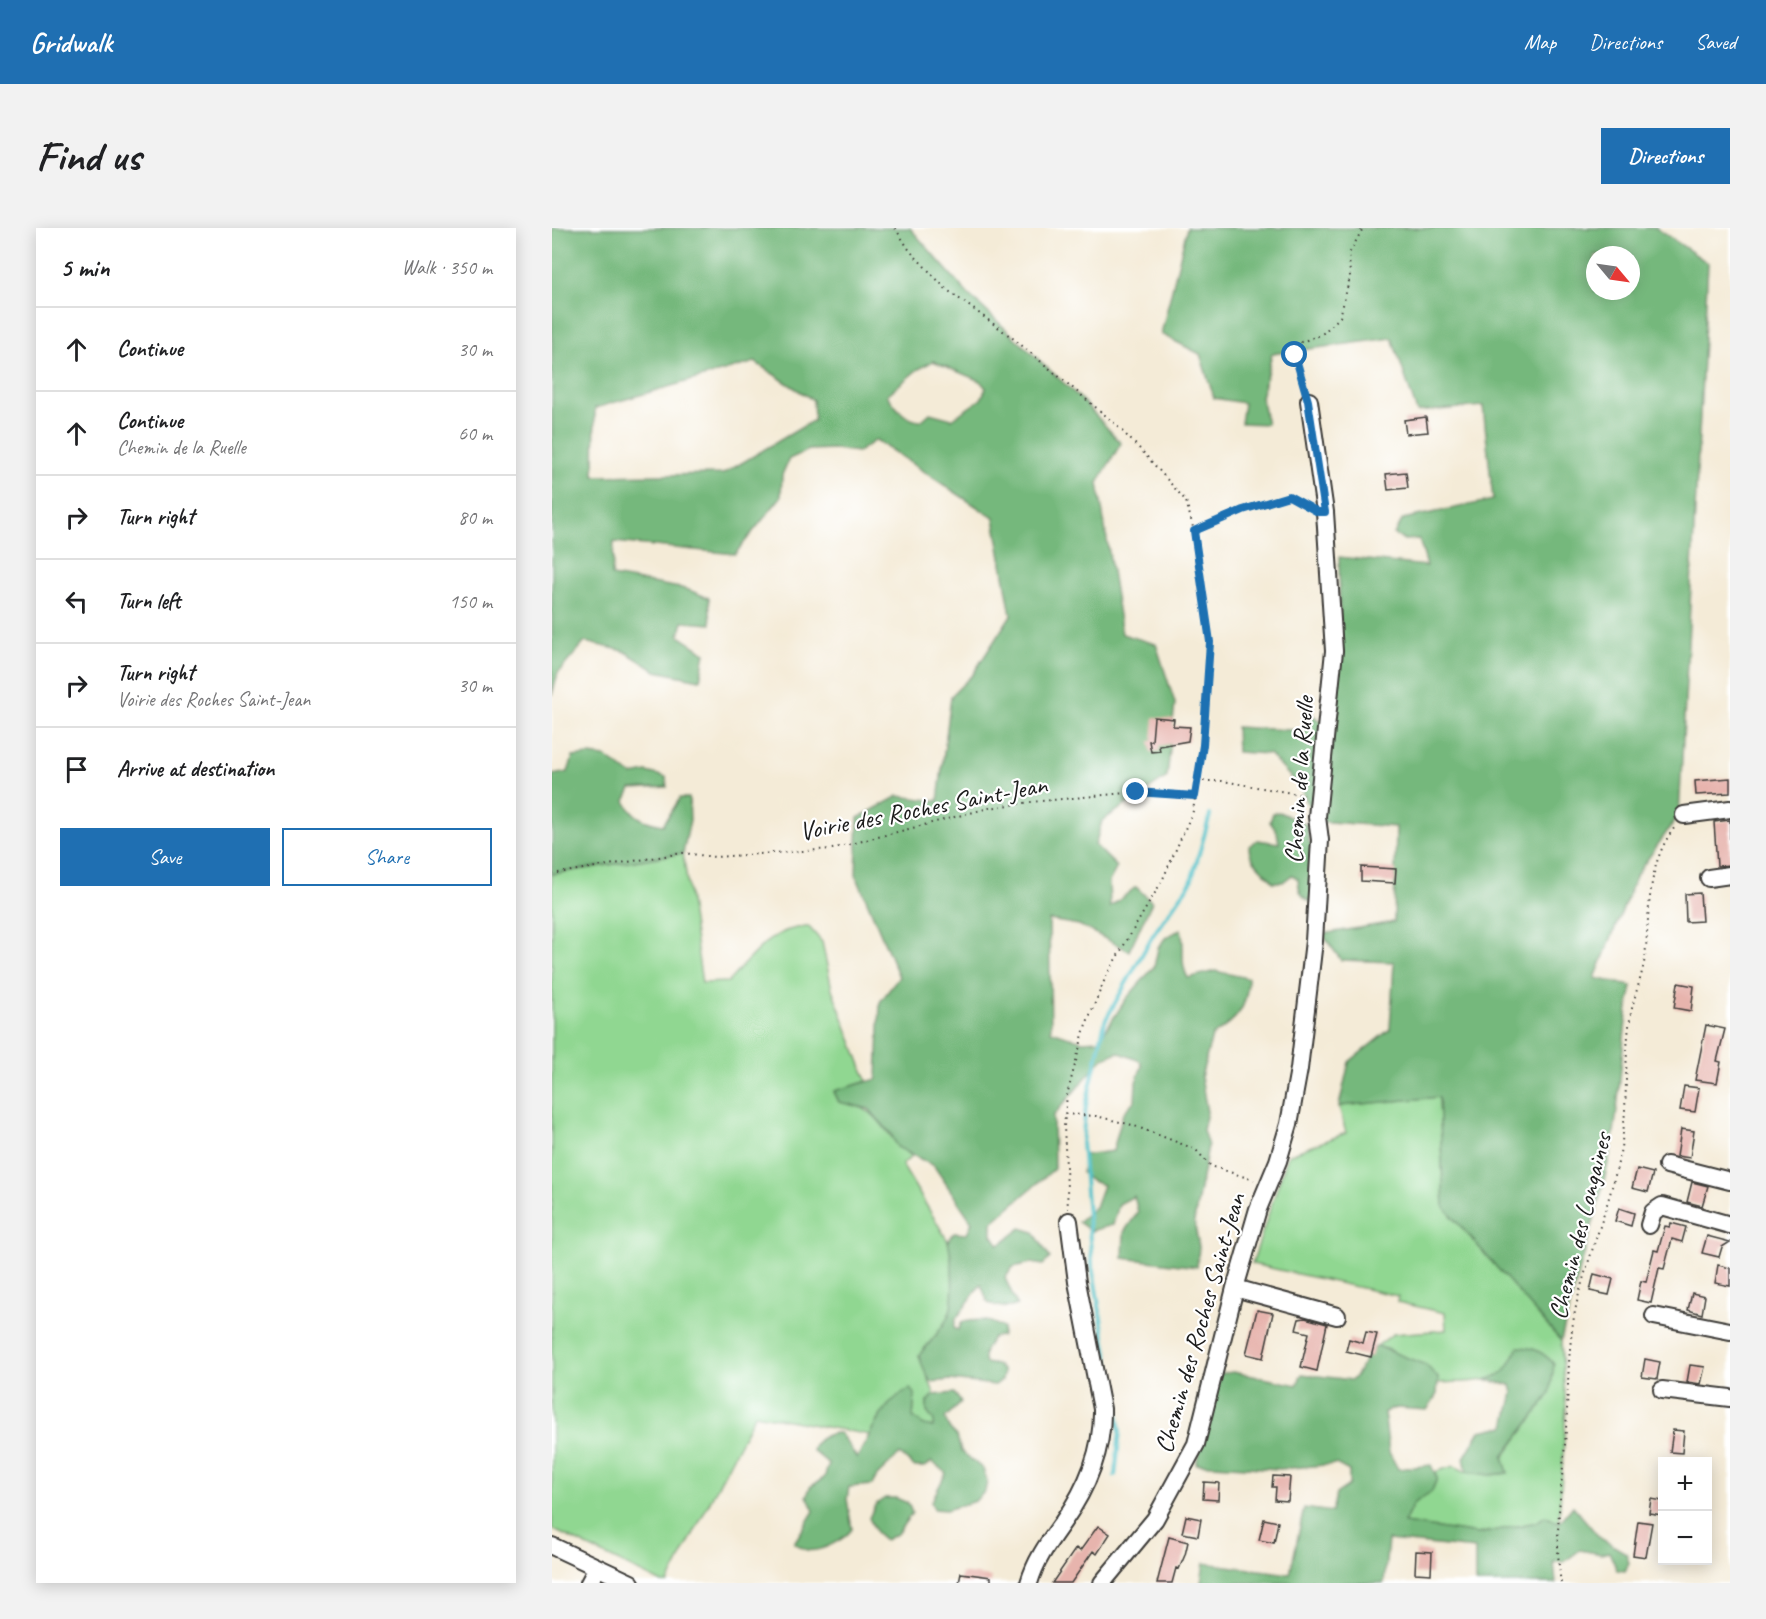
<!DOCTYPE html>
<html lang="en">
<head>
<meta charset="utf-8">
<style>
	:root { --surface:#fff; --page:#f2f2f2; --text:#202124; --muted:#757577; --line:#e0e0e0; --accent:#1f6fb2 }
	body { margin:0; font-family:Caveat,sans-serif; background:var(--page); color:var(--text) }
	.controls { position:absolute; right:18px; bottom:18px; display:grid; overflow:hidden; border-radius:0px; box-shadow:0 3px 15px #0003 }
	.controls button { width:54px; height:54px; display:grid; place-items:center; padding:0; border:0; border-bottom:2px solid var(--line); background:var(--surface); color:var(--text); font:30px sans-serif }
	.compass { position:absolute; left:1034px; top:18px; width:54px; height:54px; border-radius:50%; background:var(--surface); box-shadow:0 3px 15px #0003; rotate:119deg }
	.stop { position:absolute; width:18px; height:18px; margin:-14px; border:4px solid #1f6fb2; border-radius:50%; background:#fff }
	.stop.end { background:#1f6fb2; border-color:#fff; box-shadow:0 2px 6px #0008 }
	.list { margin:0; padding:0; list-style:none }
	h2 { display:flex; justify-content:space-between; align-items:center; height:78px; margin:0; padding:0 24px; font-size:26px }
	h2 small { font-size:20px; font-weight:400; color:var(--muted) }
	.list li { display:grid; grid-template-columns:39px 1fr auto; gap:18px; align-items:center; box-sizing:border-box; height:84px; padding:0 24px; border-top:2px solid var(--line) }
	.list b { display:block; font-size:22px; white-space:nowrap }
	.list p { margin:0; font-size:20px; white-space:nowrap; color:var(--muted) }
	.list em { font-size:20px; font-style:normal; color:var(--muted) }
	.actions { display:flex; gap:12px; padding:18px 24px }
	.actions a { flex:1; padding:14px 0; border:2px solid var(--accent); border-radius:0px; text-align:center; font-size:21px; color:var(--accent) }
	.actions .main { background:var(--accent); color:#fff }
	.icon { flex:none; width:33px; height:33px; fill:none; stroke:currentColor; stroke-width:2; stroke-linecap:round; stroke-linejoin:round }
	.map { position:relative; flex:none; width:1178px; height:1355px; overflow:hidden; border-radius:0px }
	header { display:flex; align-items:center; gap:36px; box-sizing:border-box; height:84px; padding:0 30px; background:var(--accent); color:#fff }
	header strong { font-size:28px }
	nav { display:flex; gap:33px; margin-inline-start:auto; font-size:21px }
	.intro { display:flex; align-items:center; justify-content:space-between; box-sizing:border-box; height:144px; padding:0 36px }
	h1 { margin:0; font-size:42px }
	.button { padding:15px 27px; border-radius:0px; background:var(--accent); color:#fff; font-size:21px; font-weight:700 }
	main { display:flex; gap:36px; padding:0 36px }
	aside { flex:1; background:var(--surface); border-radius:0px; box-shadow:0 3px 15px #0003 }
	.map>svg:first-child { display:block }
	.green { fill:#90d791; stroke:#567a56; stroke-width:1.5 }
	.forest { fill:#74b87b; stroke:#486a4c; stroke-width:1.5; fill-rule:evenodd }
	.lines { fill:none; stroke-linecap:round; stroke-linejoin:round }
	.stream { stroke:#55c3ca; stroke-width:4 }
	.building { fill:#e7b4ad }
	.minor-casing { stroke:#3c3b38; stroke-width:20 }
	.path { stroke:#3c3b38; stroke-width:2; stroke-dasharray:1.5 4.5; stroke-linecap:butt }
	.minor { stroke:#fff; stroke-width:16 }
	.route { stroke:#1f6fb2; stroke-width:8 }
	.labels { text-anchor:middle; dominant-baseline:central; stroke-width:4.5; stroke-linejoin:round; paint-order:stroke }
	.street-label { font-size:26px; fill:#1c1c1c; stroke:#fff }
</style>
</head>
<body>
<header>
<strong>Gridwalk</strong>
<nav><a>Map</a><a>Directions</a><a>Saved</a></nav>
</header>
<div class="intro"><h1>Find us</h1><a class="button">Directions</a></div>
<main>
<aside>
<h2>5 min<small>Walk · 350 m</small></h2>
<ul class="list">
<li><svg class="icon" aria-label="ahead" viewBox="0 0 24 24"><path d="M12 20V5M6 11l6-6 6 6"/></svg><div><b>Continue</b></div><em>30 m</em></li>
<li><svg class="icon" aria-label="ahead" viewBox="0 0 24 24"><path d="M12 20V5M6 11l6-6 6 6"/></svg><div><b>Continue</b><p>Chemin de la Ruelle</p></div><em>60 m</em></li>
<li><svg class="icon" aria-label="right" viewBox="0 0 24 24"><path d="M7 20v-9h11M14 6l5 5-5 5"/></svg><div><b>Turn right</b></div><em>80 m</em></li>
<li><svg class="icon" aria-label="left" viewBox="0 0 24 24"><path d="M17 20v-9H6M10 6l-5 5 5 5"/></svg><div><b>Turn left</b></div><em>150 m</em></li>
<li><svg class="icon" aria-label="right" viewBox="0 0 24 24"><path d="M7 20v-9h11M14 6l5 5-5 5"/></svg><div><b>Turn right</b><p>Voirie des Roches Saint-Jean</p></div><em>30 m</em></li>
<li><svg class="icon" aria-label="arrive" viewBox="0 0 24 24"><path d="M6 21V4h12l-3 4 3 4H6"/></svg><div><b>Arrive at destination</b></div></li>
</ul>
<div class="actions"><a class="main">Save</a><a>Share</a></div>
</aside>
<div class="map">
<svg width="1178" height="1355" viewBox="0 0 1178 1355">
	<rect width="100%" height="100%" fill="#fff"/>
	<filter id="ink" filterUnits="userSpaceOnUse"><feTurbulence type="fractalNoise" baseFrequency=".0167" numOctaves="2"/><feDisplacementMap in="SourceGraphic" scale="12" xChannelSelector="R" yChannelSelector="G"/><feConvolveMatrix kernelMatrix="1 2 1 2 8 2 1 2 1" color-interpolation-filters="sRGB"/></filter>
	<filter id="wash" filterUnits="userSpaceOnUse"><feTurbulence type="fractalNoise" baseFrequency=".008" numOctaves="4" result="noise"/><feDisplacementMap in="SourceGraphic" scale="24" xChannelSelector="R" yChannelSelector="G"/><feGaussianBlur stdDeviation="1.35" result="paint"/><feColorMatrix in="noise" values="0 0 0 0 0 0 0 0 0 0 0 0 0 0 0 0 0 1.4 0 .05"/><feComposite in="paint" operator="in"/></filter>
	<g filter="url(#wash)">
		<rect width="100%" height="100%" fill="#f4ebd7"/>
		<path class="green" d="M 131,625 L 150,755 L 176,754 C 199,729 220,698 257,699 L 270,714 L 280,761 L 315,853 L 282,864 L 287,874 C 333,879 328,907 360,928 L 350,937 L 396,1013 C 400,1029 403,1068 398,1084 C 392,1100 378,1114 367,1127 C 371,1142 379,1152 382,1167 L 375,1175 L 375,1184 L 382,1193 L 381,1199 L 372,1197 L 361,1189 L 363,1166 L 328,1186 L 318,1207 L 203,1186 L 116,1355 L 110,1355 L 0,1301 L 0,646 Z
			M 887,869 L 892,979 L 1009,1113 L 1014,1180 L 1007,1295 L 993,1289 L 985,1294 L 925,1306 L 852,1295 L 861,1276 L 880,1263 L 885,1250 L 882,1244 L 902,1238 L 915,1244 L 938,1247 L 956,1245 L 951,1230 L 998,1166 L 955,1141 C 939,1157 907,1153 885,1155 L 886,1150 L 838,1122 L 825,1118 L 841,1106 L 894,1102 L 893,1085 L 845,1074 L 846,1068 L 700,1036 L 736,927 L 794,905 L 787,878 Z"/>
		<path class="forest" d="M 0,0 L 358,0 L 416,66 L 529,171 L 569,215 L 546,255 L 570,406 L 604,416 L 623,475 L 615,549 L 550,593 L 543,617 L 565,639 L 557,654 L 558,679 L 584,659 L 600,674 L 577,723 L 527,697 L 497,692 L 499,803 L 530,813 L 547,812 L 574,771 L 602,739 L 606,720 L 613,710 L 629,701 C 634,718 627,735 636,750 L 663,743 L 696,750 C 696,780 685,792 660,808 L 649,849 L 655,884 L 651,902 L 656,918 L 642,993 L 647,1019 L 645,1039 L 571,1030 L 572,1004 L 586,984 L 582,968 L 567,976 L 561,997 L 539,1003 L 526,994 L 543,979 L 551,957 L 538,952 L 530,945 L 532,927 L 561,923 L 571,885 L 583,872 L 584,854 L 590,838 L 588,833 L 566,824 L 550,831 L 501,888 L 502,941 L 440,994 L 440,1007 L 447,1017 L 469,1000 L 482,1004 L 498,1030 L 491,1037 L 479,1035 L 461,1039 L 453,1050 L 465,1077 C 455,1082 446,1078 436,1075 L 429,1056 L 404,1091 L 402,1100 L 406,1102 L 410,1094 C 426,1091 438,1091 451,1100 L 450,1108 L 441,1109 C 436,1117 429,1125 433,1135 L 445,1137 L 451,1143 L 450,1152 L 443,1157 L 398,1152 L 379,1154 L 371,1140 L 367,1127 C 378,1114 392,1100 398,1084 C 403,1068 400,1029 396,1013 L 402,1005 L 415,1006 L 420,994 L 382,938 L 345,919 L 339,906 L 317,881 L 287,874 L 282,863 L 325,851 L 328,774 L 347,749 L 304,647 L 306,590 L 346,568 L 386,573 L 399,468 L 421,446 L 459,387 L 442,290 L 324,212 L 306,224 L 283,221 L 257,222 L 237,231 L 230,247 L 229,269 L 183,326 L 62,314 L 60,348 L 134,361 L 157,370 L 159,396 L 131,394 L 127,408 L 153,425 L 148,452 L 104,443 L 72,423 L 33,414 L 6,445 L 0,467 ZM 381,133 L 428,153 L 434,160 L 429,171 L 400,191 L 378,185 L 369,193 C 352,192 345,180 335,167 L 365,142 ZM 203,134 L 261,172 L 262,192 L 171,246 L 42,248 L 43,180 Z
			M 635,0 L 1104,0 L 1156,35 L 1127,587 L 1085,646 L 1043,750 L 1080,758 C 1067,817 1070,877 1056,935 C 1043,995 1023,1053 1009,1113 L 892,979 L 887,869 L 787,878 L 797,834 L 838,801 L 842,734 L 789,732 L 770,706 L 842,694 L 844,599 L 764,593 L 748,559 L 717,526 L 685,524 L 684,499 L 757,503 L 759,486 L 782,504 L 788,427 L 787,329 L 875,338 L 867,311 L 852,312 L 842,306 L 851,291 L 941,272 L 931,178 L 865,184 L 840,110 L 720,126 L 709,169 L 715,196 L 689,195 L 692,175 L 662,170 L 648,126 L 609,106 ZM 1043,27 L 1079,27 L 1079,63 L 1043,63 Z
			M 37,527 L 53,529 L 80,547 L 95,544 L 114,549 L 115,559 L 79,561 L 73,573 C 82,590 93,594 111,597 L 128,570 L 137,570 L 138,592 L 131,625 L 0,646 L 0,547 L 16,544 L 21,529 Z
			M 727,584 L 755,597 L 757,613 L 763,623 L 759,674 C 748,668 747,663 746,651 L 740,647 L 731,654 L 721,654 C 713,642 697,634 697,618 L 705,612 L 727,615 L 725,604 L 718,594 L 721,585 Z
			M 825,1118 L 874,1137 L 886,1150 L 885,1166 L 875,1182 L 844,1180 L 832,1184 L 837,1224 L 846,1241 L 879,1237 L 885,1250 L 880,1263 L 861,1276 L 852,1295 L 926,1306 L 985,1294 L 993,1288 L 1007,1295 L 1021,1278 L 1048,1310 L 1074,1325 L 1077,1335 L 1073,1343 L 1065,1342 L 1057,1324 L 1049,1326 L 1028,1322 L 1012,1334 L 1002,1334 L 1004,1355 L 923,1355 L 923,1321 L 836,1312 L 832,1355 L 649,1355 L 652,1335 L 738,1346 L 752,1280 L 780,1284 L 784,1266 L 797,1257 L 797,1243 L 784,1236 L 728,1241 L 644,1236 L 668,1146 L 681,1144 L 745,1157 L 750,1146 L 800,1152 C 810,1141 813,1127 825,1118 Z
			M 966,1119 C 982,1119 991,1124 1002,1136 L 998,1166 L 951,1229 L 956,1245 L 938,1247 L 915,1244 L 912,1230 L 928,1203 L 953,1198 L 961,1165 L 959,1157 L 933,1152 C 956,1146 956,1139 966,1119 Z
			M 358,1161 L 363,1166 L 361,1189 L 372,1197 L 381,1199 L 382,1193 L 375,1184 L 375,1175 L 382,1167 L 402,1165 L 409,1174 L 393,1190 L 397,1200 L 405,1208 L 409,1223 L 431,1241 L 435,1254 L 433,1263 L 423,1273 L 394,1282 L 382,1281 L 379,1274 L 394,1245 L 380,1234 L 372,1239 L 363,1239 L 348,1226 L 325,1248 L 320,1257 L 297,1259 L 295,1271 L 300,1301 C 293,1311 269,1325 255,1322 C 251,1321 246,1317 242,1315 L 262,1283 L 255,1268 L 258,1259 L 272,1250 L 277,1236 L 260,1222 C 264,1211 277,1204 288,1205 L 305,1230 C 320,1204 329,1174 358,1161 Z
			M 333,1270 L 344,1270 L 356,1275 L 360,1285 L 345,1306 L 333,1312 L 324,1304 L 317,1290 L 323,1277 Z"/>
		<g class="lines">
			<path class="stream" d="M 563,1248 L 568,1203 L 540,1036 L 530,915 L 534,877 L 553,793 L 601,707 L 639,654 L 658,587"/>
		</g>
		<g id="blocks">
			<path class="building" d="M 874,189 L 876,204 L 854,206 L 852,192 Z
				M 854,244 L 856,260 L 836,262 L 834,246 Z
				M 602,489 L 622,491 L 621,498 L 638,499 L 636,513 L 607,518 L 608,523 L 599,524 L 597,513 L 600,513 Z
				M 1178,550 L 1178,565 L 1144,567 L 1143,553 Z
				M 1178,592 L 1178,637 L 1165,638 L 1162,594 Z
				M 809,639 L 844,641 L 843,655 L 809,653 Z
				M 1148,665 L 1150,693 L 1134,694 L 1133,666 Z
				M 1126,755 L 1142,758 L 1139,783 L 1122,780 Z
				M 1154,797 L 1173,801 L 1165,833 L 1169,834 L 1165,855 L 1143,852 Z
				M 1132,858 L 1147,860 L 1143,884 L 1128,882 Z
				M 1129,901 L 1142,903 L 1138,930 L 1125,928 Z
				M 1085,941 L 1101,945 L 1096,964 L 1080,960 Z
				M 1140,954 L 1156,958 L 1150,978 L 1135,974 Z
				M 1067,980 L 1082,985 L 1079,998 L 1063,993 Z
				M 1119,995 L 1134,999 L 1130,1014 L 1120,1011 L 1112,1041 L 1107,1040 L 1099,1075 L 1085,1072 L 1089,1053 L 1094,1054 L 1102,1022 L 1106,1023 L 1113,998 L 1118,999 Z
				M 1155,1008 L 1178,1014 L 1170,1019 L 1167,1029 L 1150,1025 Z
				M 1166,1037 L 1178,1040 L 1178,1058 L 1163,1055 Z
				M 1042,1046 L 1061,1051 L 1057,1067 L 1038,1063 Z
				M 1140,1065 L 1153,1068 L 1150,1086 L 1136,1082 Z
				M 705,1082 L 721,1085 L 711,1130 L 694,1126 Z
				M 753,1090 L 775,1096 L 765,1143 L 749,1139 L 757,1105 L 744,1102 L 747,1091 Z
				M 814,1104 L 825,1106 L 819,1129 L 794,1123 L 797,1111 L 811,1115 Z
				M 1093,1131 L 1108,1134 L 1105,1151 L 1090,1149 Z
				M 1138,1137 L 1153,1139 L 1149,1156 L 1135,1154 Z
				M 1121,1202 L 1132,1203 L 1130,1225 L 1118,1224 Z
				M 721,1248 L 738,1249 L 736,1273 L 723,1272 L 724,1259 L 720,1259 Z
				M 652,1254 L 667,1255 L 666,1272 L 651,1271 Z
				M 1099,1271 L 1110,1273 L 1110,1287 L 1097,1285 Z
				M 634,1288 L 649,1291 L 646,1308 L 630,1305 Z
				M 712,1291 L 726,1294 L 722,1315 L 707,1312 Z
				M 1086,1293 L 1100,1295 L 1094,1329 L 1081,1327 Z
				M 546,1298 L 558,1306 L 545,1326 L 541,1323 L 519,1355 L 500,1355 L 524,1320 L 528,1323 Z
				M 617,1309 L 636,1314 L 633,1327 L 627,1341 L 624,1340 L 620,1355 L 605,1355 Z
				M 864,1323 L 880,1324 L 879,1346 L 863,1345 Z
				M 409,1345 L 439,1349 L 439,1355 L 407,1355 Z"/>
		</g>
	</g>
	<g filter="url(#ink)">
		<use href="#blocks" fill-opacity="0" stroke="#3c3b38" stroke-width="1.5"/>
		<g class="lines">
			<defs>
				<path id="minor" d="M 1132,587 L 1178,581
					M 1157,650 L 1178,647
					M 1115,937 L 1178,953
					M 1097,997 L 1101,984 L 1110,978 L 1178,997
					M 683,1060 L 785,1088
					M 1102,1088 L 1178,1103
					M 1110,1162 L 1178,1170
					M 0,1318 L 79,1355
					M 37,1355 L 45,1340
					M 477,1355 C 484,1331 497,1314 511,1294 C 535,1260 551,1223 550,1181 L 525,1054 L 517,993
					M 550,1355 L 603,1291 L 644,1216 L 683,1060 L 706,981 L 726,933 L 737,896 L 747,841 L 762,713 L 768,612 L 765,589 L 782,423 L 773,284 L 757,173"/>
			</defs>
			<use href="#minor" class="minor-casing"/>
			<path class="path" d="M 343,0 L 358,23 L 394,61 L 462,111 L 560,193 L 590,223 L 634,273 L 642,303 L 658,414 L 651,517 L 641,583 L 610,653 L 555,746 L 533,799 L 515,867 L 512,898 L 516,981
				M 753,160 L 743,127 L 749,114 L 769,107 L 788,89 L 798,49 L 797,26 L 811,0
				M 642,303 L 691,282 L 737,269 L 757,278
				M 645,553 L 670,553 L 752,567
				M 0,646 L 131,625 L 163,629 L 280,621 L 437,580 L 479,574 L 584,564 L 643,569
				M 513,886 L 544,888 L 580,897 L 643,921 L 659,938 L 702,952
				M 1009,1355 C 1001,1304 1011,1253 1014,1201 C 1017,1153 1015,1109 1028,1062 C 1042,1012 1062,965 1070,913 C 1076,873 1072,832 1078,791 C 1081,770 1090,750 1093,729 C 1098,684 1094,636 1123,599"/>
			<use href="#minor" class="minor"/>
		</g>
	</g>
	<g class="lines" filter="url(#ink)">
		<path class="route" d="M 584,564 L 643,568 L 651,517 L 658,414 L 642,303 L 691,282 L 737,268 L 766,284 L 773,284 L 756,173 L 743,127"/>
	</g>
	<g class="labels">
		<g class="street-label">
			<text transform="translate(747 552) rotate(-86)">Chemin de la Ruelle</text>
			<text transform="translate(371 580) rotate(-11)">Voirie des Roches Saint-Jean</text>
			<text transform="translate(1028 998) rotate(-76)">Chemin des Longaines</text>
			<text transform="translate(648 1095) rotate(-74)">Chemin des Roches Saint-Jean</text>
		</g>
	</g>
</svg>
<div class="controls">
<button>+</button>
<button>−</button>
</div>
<svg class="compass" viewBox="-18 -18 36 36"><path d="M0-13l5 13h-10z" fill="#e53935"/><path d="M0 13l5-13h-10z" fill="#757577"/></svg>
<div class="stop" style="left:743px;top:127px"></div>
<div class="stop end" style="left:584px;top:564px"></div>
</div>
</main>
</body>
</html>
